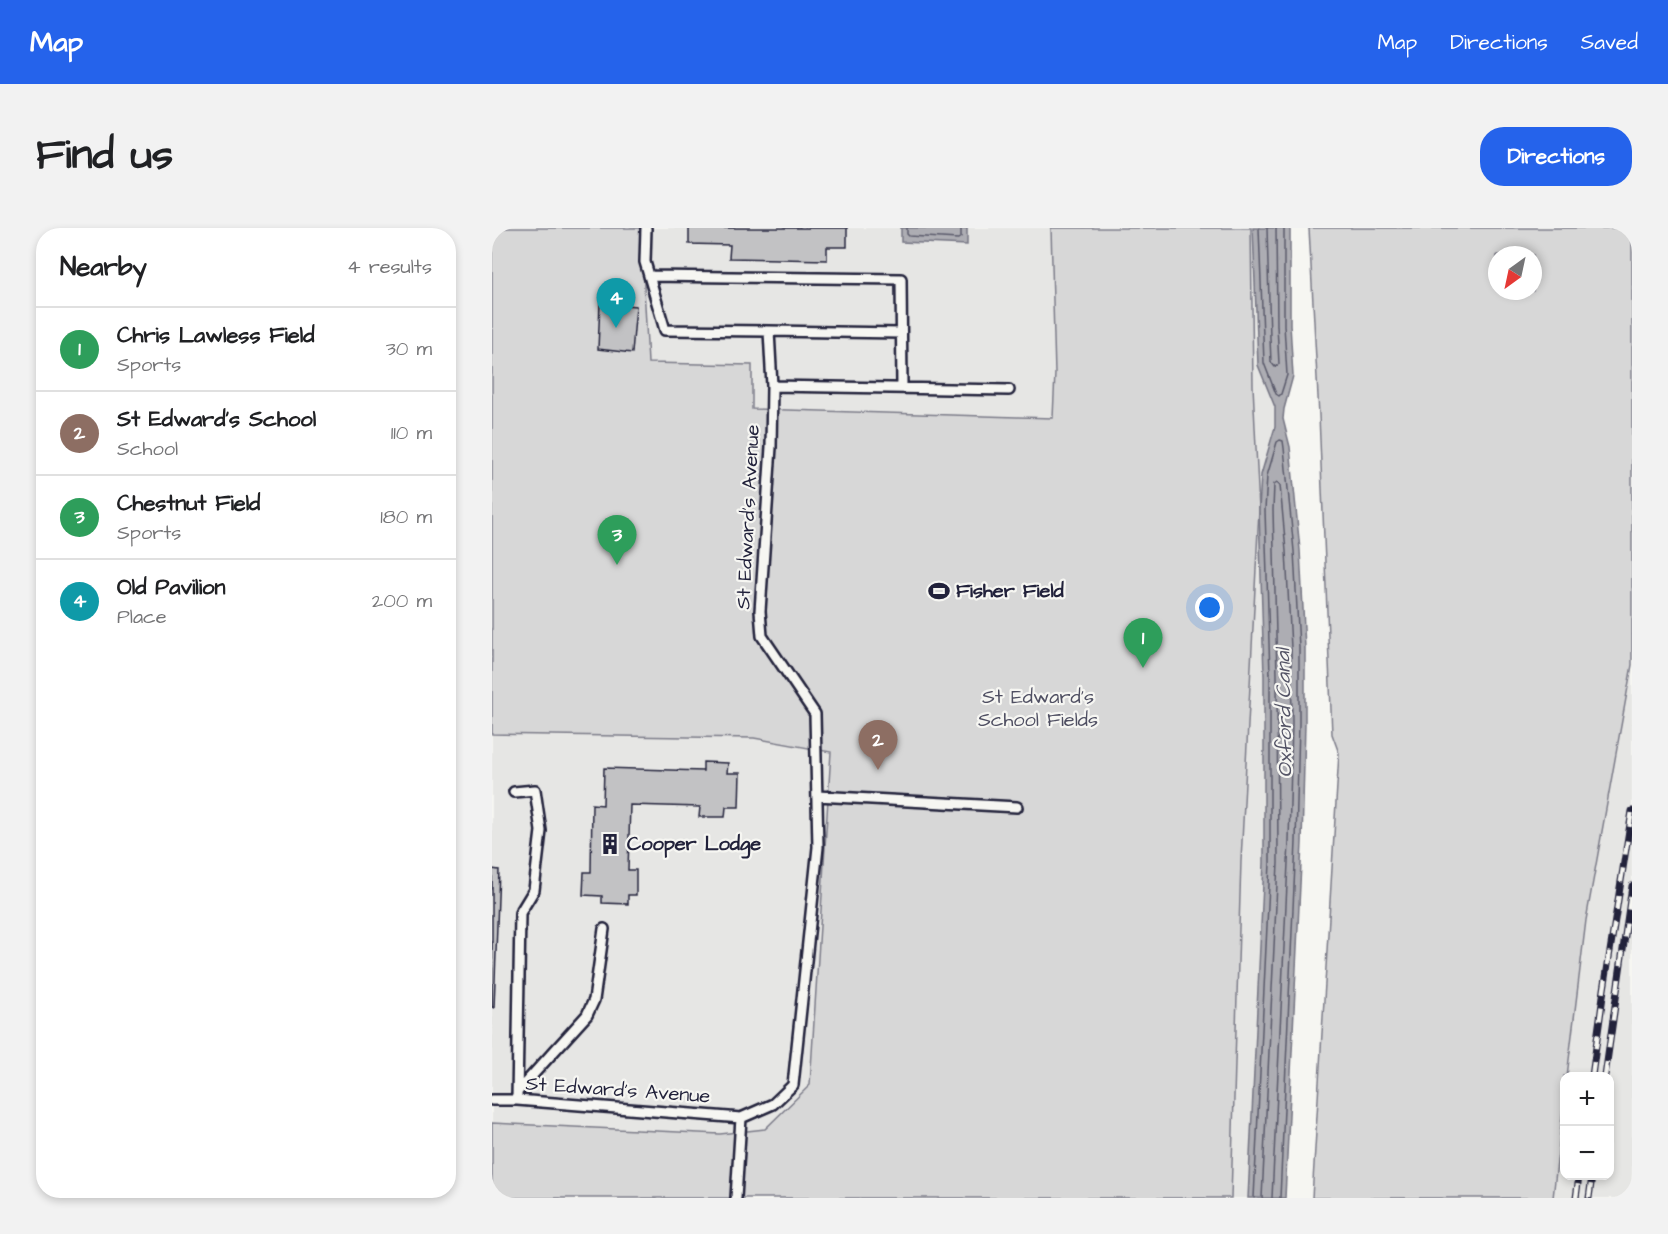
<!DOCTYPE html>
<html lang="en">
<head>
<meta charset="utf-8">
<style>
	:root { --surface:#fff; --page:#f2f2f2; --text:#202124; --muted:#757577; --line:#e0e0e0; --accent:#2563eb }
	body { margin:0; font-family:"Architects Daughter",sans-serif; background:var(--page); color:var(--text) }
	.controls { position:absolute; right:18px; bottom:18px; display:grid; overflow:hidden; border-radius:12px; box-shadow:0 3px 9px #0003 }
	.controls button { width:54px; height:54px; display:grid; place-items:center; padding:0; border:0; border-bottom:2px solid var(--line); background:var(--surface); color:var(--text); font:30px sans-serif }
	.compass { position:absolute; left:996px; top:18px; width:54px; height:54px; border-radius:50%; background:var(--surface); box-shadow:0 3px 9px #0003; rotate:213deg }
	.you { position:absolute; left:718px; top:380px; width:21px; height:21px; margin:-15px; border:4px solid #fff; border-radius:50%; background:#1a73e8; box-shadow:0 0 0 9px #1a73e833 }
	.badge { display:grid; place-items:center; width:39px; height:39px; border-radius:50%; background:var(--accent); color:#fff; font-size:20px; font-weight:700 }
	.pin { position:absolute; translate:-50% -50px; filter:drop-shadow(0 2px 3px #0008) }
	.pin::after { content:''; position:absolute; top:32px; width:21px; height:18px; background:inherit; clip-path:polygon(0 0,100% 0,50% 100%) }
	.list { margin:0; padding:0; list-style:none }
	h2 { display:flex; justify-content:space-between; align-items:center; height:78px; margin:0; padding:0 24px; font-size:26px }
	h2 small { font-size:20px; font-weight:400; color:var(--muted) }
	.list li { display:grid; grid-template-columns:39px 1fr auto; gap:18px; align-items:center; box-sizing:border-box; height:84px; padding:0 24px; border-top:2px solid var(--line) }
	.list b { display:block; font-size:22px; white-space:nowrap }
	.list p { margin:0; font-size:20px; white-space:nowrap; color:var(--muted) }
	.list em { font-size:20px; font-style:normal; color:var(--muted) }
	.map { position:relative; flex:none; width:1140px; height:970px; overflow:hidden; border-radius:24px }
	header { display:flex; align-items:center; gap:36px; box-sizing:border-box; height:84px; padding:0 30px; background:var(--accent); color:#fff }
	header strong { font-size:28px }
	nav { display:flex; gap:33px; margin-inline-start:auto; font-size:21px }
	.intro { display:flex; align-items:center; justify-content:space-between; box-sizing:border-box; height:144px; padding:0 36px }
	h1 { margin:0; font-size:42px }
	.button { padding:15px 27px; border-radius:24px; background:var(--accent); color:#fff; font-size:21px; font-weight:700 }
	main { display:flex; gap:36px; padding:0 36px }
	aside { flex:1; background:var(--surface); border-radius:24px; box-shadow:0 3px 9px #0003 }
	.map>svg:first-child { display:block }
	.built { fill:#e6e6e4 }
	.green { fill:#d7d7d7; stroke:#7c7c89; stroke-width:1.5; fill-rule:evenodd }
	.water { fill:#adadb3; stroke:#757583; stroke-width:1.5 }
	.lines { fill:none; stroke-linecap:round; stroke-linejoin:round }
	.shore { stroke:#5a5a6b; stroke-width:1.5 }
	.building { fill:#c2c2c4; stroke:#22223b; stroke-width:1.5 }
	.lane-casing { stroke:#22223b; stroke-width:14 }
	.lane { stroke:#f6f6f2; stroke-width:9 }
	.rail-casing { stroke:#22223b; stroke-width:7 }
	.rail { stroke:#f6f6f2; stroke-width:4.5; stroke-dasharray:14; stroke-linecap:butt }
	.labels { text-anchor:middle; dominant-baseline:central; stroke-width:4.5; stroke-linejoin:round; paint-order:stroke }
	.street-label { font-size:20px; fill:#22223b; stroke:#f6f6f2 }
	.poi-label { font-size:20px; font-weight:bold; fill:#22223b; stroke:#f6f6f2; text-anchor:start }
	.park-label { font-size:20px; fill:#4f4f62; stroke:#f6f6f2 }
	.water-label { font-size:21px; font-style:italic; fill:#535365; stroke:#f6f6f2 }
</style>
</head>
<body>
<header>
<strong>Map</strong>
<nav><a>Map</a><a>Directions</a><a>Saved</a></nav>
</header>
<div class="intro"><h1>Find us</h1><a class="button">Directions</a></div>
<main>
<aside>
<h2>Nearby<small>4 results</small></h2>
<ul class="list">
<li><span class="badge" style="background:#2e9e5b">1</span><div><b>Chris Lawless Field</b><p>Sports</p></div><em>30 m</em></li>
<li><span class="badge" style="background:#8d6e63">2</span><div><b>St Edward's School</b><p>School</p></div><em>110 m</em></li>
<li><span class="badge" style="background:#2e9e5b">3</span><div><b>Chestnut Field</b><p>Sports</p></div><em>180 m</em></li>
<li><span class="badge" style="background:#0f9aa8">4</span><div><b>Old Pavilion</b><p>Place</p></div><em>200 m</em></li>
</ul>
</aside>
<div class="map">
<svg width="1140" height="970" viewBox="0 0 1140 970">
	<rect width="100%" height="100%" fill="#f6f6f2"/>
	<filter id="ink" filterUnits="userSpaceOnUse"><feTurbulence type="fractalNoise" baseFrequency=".0167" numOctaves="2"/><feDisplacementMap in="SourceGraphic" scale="12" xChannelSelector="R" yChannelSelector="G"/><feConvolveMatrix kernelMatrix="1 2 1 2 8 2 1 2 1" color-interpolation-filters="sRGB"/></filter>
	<g filter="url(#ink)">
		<path class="built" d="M 0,0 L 761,0 L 766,137 L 783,179 L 783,199 L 769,247 L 767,282 L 772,448 L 772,635 L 756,970 L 0,970 Z
			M 1140,437 L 1140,970 L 1061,970 L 1072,871 L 1072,948 L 1118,948 L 1118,848 L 1075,848 L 1094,692 Z"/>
		<path class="green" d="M 0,0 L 149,0 L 156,135 L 260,137 L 260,181 L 561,190 L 563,145 L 559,0 L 759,0 L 761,158 L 767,282 L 749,633 L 739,970 L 0,970 L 0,895 L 228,906 L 273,901 L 318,857 L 339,524 L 262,510 L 0,506 Z
			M 817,0 L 1140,0 L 1140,437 L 1094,692 L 1075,848 L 1072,848 L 1072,871 L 1061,970 L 820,970 L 847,525 L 840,506 L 827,187 ZM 1005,27 L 1041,27 L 1041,63 L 1005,63 Z"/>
		<path class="water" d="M 409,0 L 475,0 L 475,17 L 409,14 Z
			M 761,0 L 798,0 L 798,96 L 801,148 L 792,181 L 791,191 L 798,219 L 808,322 L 813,420 L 813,495 L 810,615 L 793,970 L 756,970 L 772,635 L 772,448 L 767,282 L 769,247 L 783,199 L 783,179 L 766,137 Z"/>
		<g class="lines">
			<path class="shore" d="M 415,0 L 415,6 L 417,8 L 466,11 L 469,9 L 469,0
				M 767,0 L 772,135 L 784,166 L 787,168 L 789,166 L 795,147 L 792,97 L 792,0
				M 775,0 L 778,110 L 779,134 L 783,139 L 787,136 L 785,97 L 784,0
				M 762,970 L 778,635 L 778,448 L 773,282 L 775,248 L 785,214 L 788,212 L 791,213 L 792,220 L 802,323 L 807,420 L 807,495 L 804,614 L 788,970
				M 770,970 L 786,635 L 785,448 L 781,282 L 782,256 L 785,254 L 788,257 L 794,323 L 799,420 L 800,495 L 797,614 L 780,970"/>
		</g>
		<path class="building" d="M 197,0 L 355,0 L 355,19 L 335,19 L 335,32 L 237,30 L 238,17 L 197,16 Z
			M 108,75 L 144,78 L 140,125 L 106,121 Z
			M 211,534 L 236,535 L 235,545 L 248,545 L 247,579 L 234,579 L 233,589 L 207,589 L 208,579 L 138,577 L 136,642 L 144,642 L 144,667 L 136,667 L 136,676 L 110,675 L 110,668 L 91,667 L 92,644 L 99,644 L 100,576 L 111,577 L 112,540 L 211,543 Z
			M 0,641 L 7,642 L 2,780 L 0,779 Z"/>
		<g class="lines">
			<defs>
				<path id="lane" d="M 157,48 L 409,51 L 410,160
					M 277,103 L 409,105
					M 280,158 L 517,162
					M 22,564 L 43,562 L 49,603 L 42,662 L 28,685 L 25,872
					M 325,568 L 525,579
					M 26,863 L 95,787 L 102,772 L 112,701
					M 0,872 L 25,872 L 249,890 L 281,876 L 301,857 L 326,619 L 323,486 L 270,408 L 268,383 L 279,219 L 280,158 L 277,103 L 173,102 L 153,34 L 154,0
					M 244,970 L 249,890"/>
			</defs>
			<use href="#lane" class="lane-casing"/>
			<use href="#lane" class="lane"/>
			<defs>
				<path id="rail" d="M 1100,848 L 1111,768 L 1140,583
					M 1113,848 L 1140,658
					M 1084,970 L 1087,948
					M 1097,970 L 1100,948"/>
			</defs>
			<use href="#rail" class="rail-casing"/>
			<use href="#rail" class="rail"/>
		</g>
	</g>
	<defs>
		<symbol id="stadium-bare" viewBox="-9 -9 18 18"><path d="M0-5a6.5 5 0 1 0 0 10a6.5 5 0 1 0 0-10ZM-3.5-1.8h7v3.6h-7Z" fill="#22223b" stroke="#f6f6f2" stroke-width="2.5" paint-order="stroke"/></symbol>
		<symbol id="building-bare" viewBox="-9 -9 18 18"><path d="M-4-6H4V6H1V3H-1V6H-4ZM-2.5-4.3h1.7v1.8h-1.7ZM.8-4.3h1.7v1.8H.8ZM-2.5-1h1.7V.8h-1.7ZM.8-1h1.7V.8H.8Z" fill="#22223b" stroke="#f6f6f2" stroke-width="2.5" paint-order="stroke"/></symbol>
	</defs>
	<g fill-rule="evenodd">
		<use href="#stadium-bare" x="432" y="348" width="30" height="30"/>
		<use href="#building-bare" x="103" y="601" width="30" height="30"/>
	</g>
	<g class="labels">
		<g class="street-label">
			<text transform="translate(256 289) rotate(-87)">St Edward's Avenue</text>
			<text transform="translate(126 862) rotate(4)">St Edward's Avenue</text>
		</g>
		<g class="poi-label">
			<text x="464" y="363">Fisher Field</text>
			<text x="135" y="616">Cooper Lodge</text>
		</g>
		<g class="park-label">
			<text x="546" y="469">St Edward's<tspan x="546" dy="23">School Fields</tspan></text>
		</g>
		<g class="water-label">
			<text transform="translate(792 485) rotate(-91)">Oxford Canal</text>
		</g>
	</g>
</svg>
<div class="controls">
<button>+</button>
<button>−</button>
</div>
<svg class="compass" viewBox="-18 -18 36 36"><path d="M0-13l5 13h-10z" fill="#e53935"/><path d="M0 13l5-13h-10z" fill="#757577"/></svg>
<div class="you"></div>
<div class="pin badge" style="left:651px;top:440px;background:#2e9e5b">1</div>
<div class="pin badge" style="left:386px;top:542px;background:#8d6e63">2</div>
<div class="pin badge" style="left:125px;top:337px;background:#2e9e5b">3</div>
<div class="pin badge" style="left:124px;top:100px;background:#0f9aa8">4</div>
</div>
</main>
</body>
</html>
